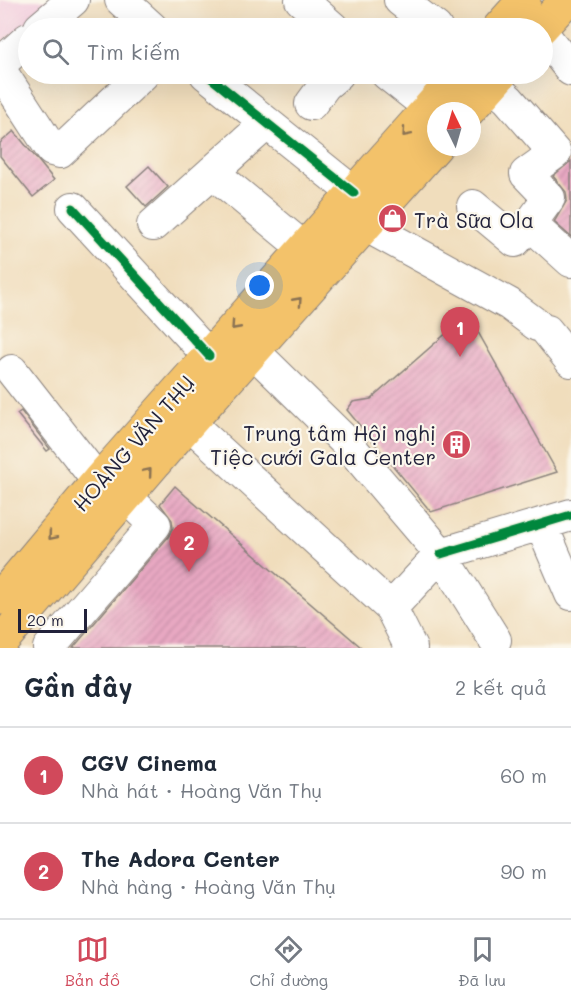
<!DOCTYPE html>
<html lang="vi">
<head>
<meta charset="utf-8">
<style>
	:root { --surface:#fff; --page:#f6f6f7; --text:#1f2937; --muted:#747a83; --line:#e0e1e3; --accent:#d1495b }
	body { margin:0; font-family:Mali,sans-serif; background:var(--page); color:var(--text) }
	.compass { position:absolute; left:427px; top:102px; width:54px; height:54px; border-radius:50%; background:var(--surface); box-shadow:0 6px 24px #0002; rotate:355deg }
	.scale { position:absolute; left:18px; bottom:15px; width:69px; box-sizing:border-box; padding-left:6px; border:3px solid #22223b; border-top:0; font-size:16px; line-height:21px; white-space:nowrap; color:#22223b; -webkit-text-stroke:4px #fbf7ec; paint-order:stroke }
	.you { position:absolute; left:260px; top:286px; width:21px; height:21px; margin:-15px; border:4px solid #fff; border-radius:50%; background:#1a73e8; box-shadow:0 0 0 9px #1a73e833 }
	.badge { display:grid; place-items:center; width:39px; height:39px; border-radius:50%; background:var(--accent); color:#fff; font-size:20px; font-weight:700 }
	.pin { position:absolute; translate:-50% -50px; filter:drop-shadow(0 2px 3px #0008) }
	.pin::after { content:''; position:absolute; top:32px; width:21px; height:18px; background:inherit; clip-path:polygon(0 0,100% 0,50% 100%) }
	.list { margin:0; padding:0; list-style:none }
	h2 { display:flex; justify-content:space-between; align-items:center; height:78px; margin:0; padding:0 24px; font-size:26px }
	h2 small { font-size:20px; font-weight:400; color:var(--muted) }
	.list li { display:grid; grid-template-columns:39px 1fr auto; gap:18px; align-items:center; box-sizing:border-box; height:96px; padding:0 24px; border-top:2px solid var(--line) }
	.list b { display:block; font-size:22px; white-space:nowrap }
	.list p { margin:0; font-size:20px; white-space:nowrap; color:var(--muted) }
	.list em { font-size:20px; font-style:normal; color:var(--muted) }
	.icon { flex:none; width:33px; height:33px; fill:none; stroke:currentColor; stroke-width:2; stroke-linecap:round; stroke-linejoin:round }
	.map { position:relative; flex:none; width:571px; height:648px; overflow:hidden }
	.search { position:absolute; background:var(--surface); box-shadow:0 6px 24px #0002; left:18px; right:18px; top:18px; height:66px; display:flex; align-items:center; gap:15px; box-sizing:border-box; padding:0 21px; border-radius:33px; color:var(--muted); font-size:22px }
	.sheet { height:270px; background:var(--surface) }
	nav { display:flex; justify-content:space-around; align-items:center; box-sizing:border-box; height:84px; border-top:2px solid var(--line); background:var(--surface); font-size:16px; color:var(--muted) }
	nav a { display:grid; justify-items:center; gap:3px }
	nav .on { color:var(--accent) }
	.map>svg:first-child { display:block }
	.built { fill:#f3cfdf }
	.building { fill:url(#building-hatch) }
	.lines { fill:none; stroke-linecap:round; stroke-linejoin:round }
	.minor-casing { stroke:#89807c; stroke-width:34 }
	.major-casing { stroke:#89807c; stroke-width:35 }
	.minor { stroke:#fff; stroke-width:32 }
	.major { stroke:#f3c26a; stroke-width:33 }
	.cycleway-casing { stroke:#fbf7ec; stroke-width:13 }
	.cycleway { stroke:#00873e; stroke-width:9 }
	.oneway { stroke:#8a7252 }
	.labels { text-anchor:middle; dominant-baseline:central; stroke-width:4.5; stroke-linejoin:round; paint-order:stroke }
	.poi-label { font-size:21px; fill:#22223b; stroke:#fbf7ec; text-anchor:start }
	.street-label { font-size:21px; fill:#22223b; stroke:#fbf7ec }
</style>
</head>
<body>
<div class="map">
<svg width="571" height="648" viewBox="0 0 571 648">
	<defs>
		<pattern id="building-hatch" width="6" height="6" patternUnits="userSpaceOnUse" patternTransform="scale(1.5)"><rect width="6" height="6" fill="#e8a8c2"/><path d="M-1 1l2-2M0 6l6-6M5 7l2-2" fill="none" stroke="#c790a8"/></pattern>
	</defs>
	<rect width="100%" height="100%" fill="#fbf7ec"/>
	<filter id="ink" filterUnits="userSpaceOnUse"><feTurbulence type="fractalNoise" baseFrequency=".0167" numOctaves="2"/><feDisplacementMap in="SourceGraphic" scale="12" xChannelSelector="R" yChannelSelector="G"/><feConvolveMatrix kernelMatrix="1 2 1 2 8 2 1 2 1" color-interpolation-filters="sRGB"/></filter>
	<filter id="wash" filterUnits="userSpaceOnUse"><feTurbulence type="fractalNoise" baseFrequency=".008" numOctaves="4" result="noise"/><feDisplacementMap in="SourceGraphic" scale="24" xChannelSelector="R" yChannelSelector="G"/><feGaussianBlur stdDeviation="1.35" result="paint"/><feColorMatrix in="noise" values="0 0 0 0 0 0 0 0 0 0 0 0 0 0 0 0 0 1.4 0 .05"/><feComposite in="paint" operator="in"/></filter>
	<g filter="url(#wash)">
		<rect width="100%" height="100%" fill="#f0ddbc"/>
		<path class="built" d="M 0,0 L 53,0 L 16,33 L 0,42 Z"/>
		<g id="blocks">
			<path class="building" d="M 14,131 L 54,180 L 33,197 L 0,156 L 0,143 Z
				M 571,161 L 571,237 L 554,222 L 567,200 L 566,192 L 553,176 Z
				M 149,166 L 168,187 L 146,207 L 127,186 Z
				M 466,321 L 474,325 L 557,472 L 431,512 L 347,410 L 353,402 L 371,399 L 457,324 Z
				M 21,411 L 50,449 L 47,451 L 17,414 Z
				M 175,486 L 186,496 L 362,648 L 73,648 L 169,536 L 173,528 L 172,520 L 160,504 Z"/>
		</g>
	</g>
	<g filter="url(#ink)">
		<use href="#blocks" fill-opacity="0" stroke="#89807c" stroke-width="1.5"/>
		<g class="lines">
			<defs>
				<path id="minor" d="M 121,0 L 152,28
					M 301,0 L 333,28
					M 400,0 L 436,28
					M 40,28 L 73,0
					M 542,33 L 571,70
					M 0,64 L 28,39
					M 0,70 L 52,150 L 60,152 L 143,74
					M 206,74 L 354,193
					M 387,74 L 429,107
					M 491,85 L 508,99 L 555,153 L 526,174 L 549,198 L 530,224 L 571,261
					M 311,104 L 325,85 L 338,74
					M 212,172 L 305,249
					M 473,206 L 515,241 L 530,224
					M 73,208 L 209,356
					M 153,225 L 267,123
					M 365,225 L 509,304 L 537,325
					M 547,331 L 571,361
					M 253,351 L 345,441 L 441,554 L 495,640
					M 12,371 L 98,481
					M 189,423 L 391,608 L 411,648
					M 541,524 L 571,594
					M 391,608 L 441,554 L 571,515
					M 49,648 L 155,525 L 126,497"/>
				<path id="major" d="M 499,28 L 524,0
					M 541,28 L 561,6 L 562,0
					M 468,111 L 501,74
					M 0,598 L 98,481 L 459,74
					M 0,643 L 189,423 L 436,146"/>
			</defs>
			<use href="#minor" class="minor-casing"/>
			<use href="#major" class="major-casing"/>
			<use href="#minor" class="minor"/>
			<use href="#major" class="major"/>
			<defs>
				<path id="cycleway" d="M 206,74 L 354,193
					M 73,208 L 209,356
					M 441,554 L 571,515"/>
			</defs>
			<use href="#cycleway" class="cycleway-casing"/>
			<use href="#cycleway" class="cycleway"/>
		</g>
		<defs><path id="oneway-chevron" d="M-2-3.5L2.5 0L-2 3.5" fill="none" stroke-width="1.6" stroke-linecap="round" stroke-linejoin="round" transform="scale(1.5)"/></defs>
		<g class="oneway">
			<use href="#oneway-chevron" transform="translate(406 133) rotate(131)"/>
			<use href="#oneway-chevron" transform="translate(298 301) rotate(-48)"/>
			<use href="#oneway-chevron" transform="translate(235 326) rotate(132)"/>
			<use href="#oneway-chevron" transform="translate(148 472) rotate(-50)"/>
			<use href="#oneway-chevron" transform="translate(52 536) rotate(130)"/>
		</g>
	</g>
	<defs>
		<symbol id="shop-disc" viewBox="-11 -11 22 22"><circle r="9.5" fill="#d1495b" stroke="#fbf7ec"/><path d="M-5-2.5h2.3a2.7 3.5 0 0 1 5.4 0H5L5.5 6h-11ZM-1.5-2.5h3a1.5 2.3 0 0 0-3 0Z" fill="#fff"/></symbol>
		<symbol id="building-disc" viewBox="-11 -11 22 22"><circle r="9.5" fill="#d1495b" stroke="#fbf7ec"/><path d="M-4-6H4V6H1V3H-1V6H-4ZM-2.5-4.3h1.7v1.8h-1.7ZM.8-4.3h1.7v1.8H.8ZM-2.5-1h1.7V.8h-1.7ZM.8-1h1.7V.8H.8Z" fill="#fff"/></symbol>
	</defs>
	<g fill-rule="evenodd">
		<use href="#shop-disc" x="376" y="202" width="33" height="33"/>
		<use href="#building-disc" x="440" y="428" width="33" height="33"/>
	</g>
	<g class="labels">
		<g class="poi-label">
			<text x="414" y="219">Trà Sữa Ola</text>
			<text x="436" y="432" text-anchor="end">Trung tâm Hội nghị<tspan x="436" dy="24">Tiệc cưới Gala Center</tspan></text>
		</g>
		<g class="street-label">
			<text transform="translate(133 443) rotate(-49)">HOÀNG VĂN THỤ</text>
		</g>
	</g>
</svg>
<svg class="compass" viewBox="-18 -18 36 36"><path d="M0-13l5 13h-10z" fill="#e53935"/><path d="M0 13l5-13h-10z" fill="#747a83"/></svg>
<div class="scale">20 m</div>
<div class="you"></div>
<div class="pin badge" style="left:460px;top:357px">1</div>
<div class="pin badge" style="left:189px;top:572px">2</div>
<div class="search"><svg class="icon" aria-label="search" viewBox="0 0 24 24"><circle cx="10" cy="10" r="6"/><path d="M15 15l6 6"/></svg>Tìm kiếm</div>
</div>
<section class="sheet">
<h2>Gần đây<small>2 kết quả</small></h2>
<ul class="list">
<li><span class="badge">1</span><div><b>CGV Cinema</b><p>Nhà hát · Hoàng Văn Thụ</p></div><em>60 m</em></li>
<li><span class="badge">2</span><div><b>The Adora Center</b><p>Nhà hàng · Hoàng Văn Thụ</p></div><em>90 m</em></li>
</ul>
</section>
<nav>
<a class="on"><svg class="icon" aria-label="map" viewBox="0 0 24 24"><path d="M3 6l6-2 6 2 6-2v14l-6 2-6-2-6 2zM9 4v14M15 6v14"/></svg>Bản đồ</a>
<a><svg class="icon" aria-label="directions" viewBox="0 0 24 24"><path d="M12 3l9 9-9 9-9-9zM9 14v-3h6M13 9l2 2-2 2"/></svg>Chỉ đường</a>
<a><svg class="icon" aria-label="saved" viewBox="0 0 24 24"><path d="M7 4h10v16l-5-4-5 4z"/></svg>Đã lưu</a>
</nav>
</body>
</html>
